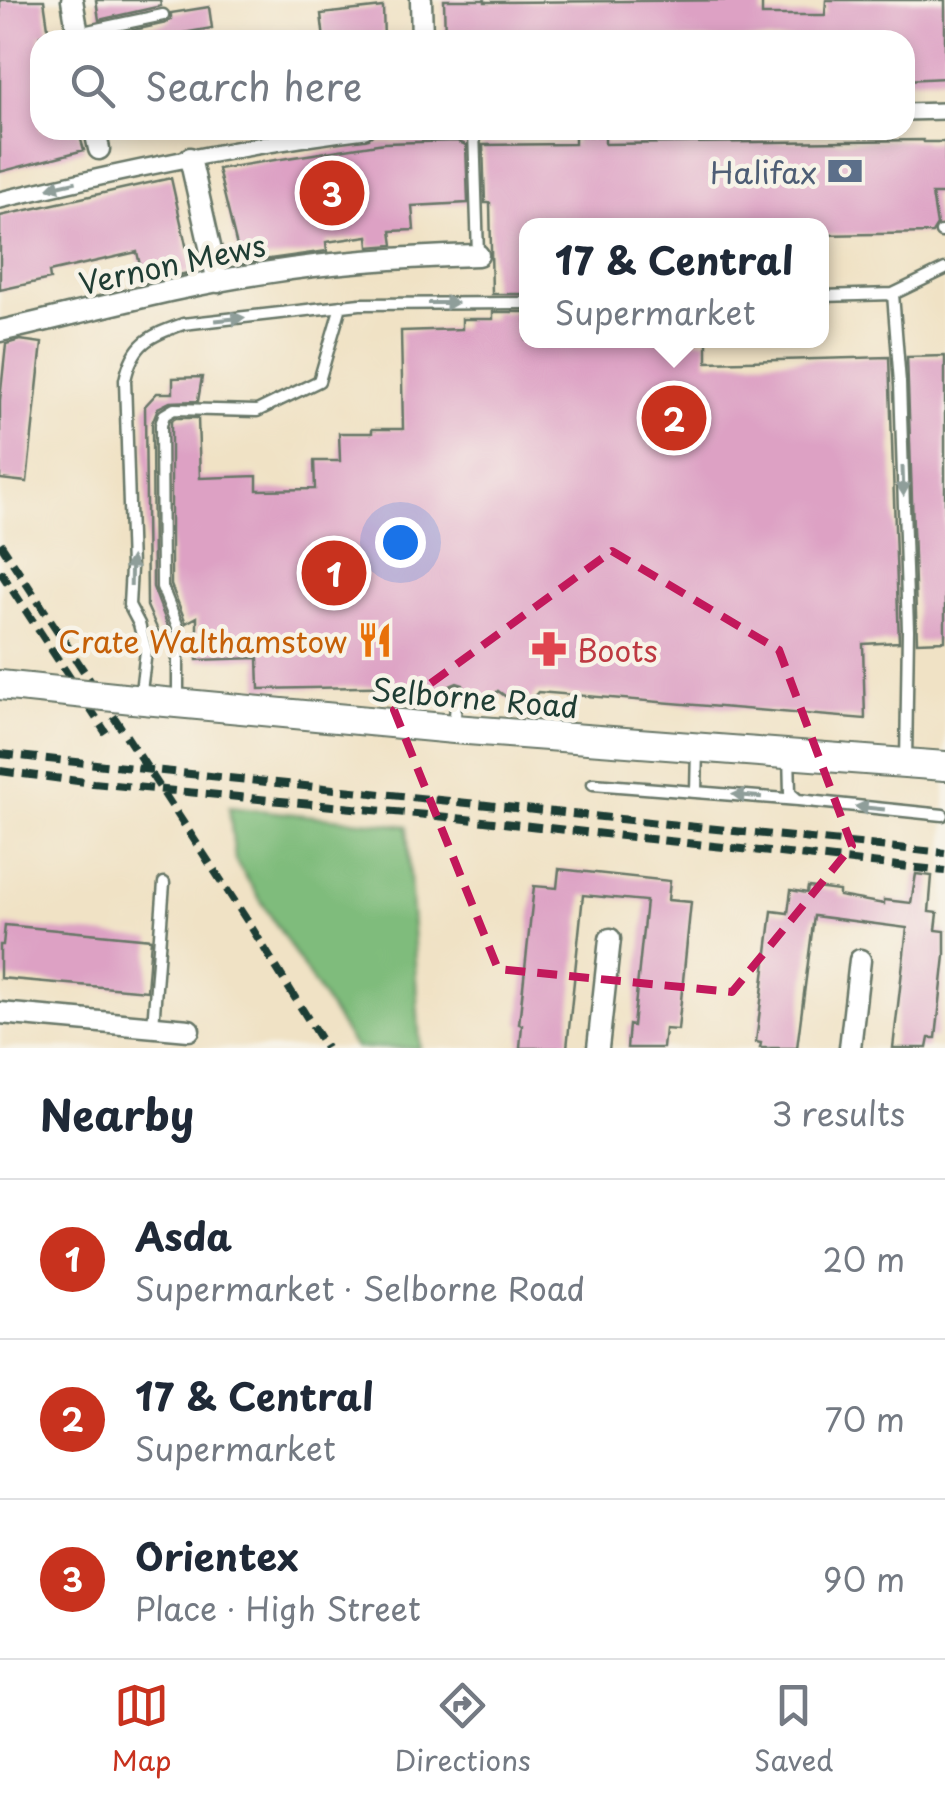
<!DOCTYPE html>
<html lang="en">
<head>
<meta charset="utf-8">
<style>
	:root { --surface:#fff; --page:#f2f2f3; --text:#1f2937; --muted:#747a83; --line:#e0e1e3; --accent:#c8321e }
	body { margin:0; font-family:"Playpen Sans",sans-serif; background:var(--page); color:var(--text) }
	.you { position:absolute; left:400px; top:542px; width:35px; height:35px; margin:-25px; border:8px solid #fff; border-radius:50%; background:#1a73e8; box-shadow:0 0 0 15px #1a73e833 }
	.badge { display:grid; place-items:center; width:65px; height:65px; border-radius:50%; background:var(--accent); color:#fff; font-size:32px; font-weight:700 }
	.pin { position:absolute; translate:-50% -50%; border:5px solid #fff; box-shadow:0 2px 10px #0006 }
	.popup { position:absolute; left:519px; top:218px; width:310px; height:130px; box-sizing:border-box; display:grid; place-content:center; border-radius:20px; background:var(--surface); filter:drop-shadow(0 2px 8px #0005); font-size:32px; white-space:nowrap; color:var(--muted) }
	.popup b { font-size:38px; color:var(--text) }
	.popup::after { content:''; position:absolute; left:50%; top:100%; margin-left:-20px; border:20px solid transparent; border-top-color:var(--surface) }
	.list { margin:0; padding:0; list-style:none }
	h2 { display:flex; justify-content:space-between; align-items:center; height:130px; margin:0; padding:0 40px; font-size:42px }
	h2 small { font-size:32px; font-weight:400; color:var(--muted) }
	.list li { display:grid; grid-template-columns:65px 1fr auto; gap:30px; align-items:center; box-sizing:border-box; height:160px; padding:0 40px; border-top:2px solid var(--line) }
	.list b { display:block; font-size:38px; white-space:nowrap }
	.list p { margin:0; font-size:32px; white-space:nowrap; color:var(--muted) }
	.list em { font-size:32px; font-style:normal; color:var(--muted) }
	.icon { flex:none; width:55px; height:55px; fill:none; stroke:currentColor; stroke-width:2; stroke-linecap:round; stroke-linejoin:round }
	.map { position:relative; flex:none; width:945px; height:1048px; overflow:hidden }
	.search { position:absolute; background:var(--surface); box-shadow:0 5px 15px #0003; left:30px; right:30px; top:30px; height:110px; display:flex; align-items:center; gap:25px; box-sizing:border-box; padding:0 35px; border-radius:30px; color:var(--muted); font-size:38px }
	.sheet { height:610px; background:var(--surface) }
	nav { display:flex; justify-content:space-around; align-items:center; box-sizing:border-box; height:140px; border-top:2px solid var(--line); background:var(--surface); font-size:28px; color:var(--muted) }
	nav a { display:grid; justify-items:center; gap:5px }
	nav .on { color:var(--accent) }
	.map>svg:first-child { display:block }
	.forest { fill:#7fbc7b; stroke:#4f7c58; stroke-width:2.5 }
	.building { fill:#dda1c4 }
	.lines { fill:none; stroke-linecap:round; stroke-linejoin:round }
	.service-casing { stroke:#687767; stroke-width:15 }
	.pedestrian-casing { stroke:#687767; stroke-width:20 }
	.minor-casing { stroke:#687767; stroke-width:25 }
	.tertiary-casing { stroke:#687767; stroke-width:32 }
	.service { stroke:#fff; stroke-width:10 }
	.pedestrian { stroke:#fff; stroke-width:15 }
	.minor { stroke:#fff; stroke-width:20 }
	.tertiary { stroke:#fff; stroke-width:28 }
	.rail { stroke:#1f3d34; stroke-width:8; stroke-dasharray:15 8; stroke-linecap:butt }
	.service-bridge-casing { stroke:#687767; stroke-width:15; stroke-linecap:butt }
	.tertiary-bridge-casing { stroke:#687767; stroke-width:32; stroke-linecap:butt }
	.service-bridge { stroke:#fff; stroke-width:10 }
	.tertiary-bridge { stroke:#fff; stroke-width:28 }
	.oneway { fill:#8f9e9a }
	.marked { fill:none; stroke:#c2185b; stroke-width:8; stroke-dasharray:20 12; stroke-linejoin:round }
	.labels { text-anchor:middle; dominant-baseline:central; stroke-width:9; stroke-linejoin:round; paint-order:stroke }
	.service-label { font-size:30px; fill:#4e5e75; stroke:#f7f3e8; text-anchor:end }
	.street-label { font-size:30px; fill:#1f3d34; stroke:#f7f3e8 }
	.food-label { font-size:30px; fill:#c56008; stroke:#f7f3e8; text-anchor:end }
	.health-label { font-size:30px; fill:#be3a42; stroke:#f7f3e8; text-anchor:start }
</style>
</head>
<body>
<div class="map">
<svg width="945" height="1048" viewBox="0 0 945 1048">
	<rect width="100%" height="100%" fill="#f7f3e8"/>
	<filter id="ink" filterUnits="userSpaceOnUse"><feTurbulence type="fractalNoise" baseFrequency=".01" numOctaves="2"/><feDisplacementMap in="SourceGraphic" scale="20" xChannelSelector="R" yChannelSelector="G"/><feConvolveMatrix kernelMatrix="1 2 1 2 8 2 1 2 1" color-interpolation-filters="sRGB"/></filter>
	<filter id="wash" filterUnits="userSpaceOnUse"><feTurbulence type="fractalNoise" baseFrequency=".0048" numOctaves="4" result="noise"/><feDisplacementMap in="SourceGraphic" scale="40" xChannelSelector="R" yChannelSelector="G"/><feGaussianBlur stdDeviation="2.25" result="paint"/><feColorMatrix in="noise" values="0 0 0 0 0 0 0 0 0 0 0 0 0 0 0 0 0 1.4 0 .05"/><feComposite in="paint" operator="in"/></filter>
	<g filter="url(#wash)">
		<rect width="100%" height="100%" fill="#f0e2c5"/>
		<path class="forest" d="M 229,807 L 407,826 L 420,1048 L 355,1048 L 235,860 Z"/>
		<g id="blocks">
			<path class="building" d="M 0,0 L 44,0 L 49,34 L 40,35 L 40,130 L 78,130 L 84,150 L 0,172 Z
				M 96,0 L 160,0 L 161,6 L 99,20 Z
				M 444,0 L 485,0 L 485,2 L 762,0 L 762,15 L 825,15 L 826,0 L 945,0 L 945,78 L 905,80 L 905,40 L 445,40 Z
				M 209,7 L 212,28 L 160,37 L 160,40 L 103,40 L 102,37 L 166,23 L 171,19 L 171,13 Z
				M 383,7 L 384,40 L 324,40 L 321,14 Z
				M 575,136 L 605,136 L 605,144 L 923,140 L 924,142 L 945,142 L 945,194 L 932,194 L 937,225 L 932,233 L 822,235 L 822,226 L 526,226 L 526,294 L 492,294 L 490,203 L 485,203 L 483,145 L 575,144 Z
				M 457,141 L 466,145 L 468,203 L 412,206 L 414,230 L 391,231 L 393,245 L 369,247 L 368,236 L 326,242 L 327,251 L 241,263 L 218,169 L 384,143 Z
				M 171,178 L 192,272 L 144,283 L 137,252 L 49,272 L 50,279 L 0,290 L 0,216 Z
				M 493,312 L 526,312 L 526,340 L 707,340 L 707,362 L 889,357 L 899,642 L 863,644 L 865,719 L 538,692 L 527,704 L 516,704 L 498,691 L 486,703 L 476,703 L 466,695 L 463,685 L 457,683 L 450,686 L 448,692 L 412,686 L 259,689 L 258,658 L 197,660 L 197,617 L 186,623 L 171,585 L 171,421 L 176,418 L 198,418 L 200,478 L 257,476 L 257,490 L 315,489 L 314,461 L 340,461 L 339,433 L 372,433 L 372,429 L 403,429 L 401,331 L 462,329 L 462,319 L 493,319 Z
				M 20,340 L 42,343 L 27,482 L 0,479 L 0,400 L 6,344 Z
				M 945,356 L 945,641 L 917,642 L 907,357 Z
				M 202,377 L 198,401 L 170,402 L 158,408 L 152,423 L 153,587 L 169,629 L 160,635 L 147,606 L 145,406 L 157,393 L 173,393 L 173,378 Z
				M 559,869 L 670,881 L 668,900 L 691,902 L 678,1030 L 665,1029 L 663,1048 L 627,1048 L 629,1025 L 633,1026 L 646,901 L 583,895 L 567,1048 L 520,1048 L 522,1025 L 519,1024 L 534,886 L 557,888 Z
				M 916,874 L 932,876 L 929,912 L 938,913 L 936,930 L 945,931 L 945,956 L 936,1038 L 929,1038 L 927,1048 L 893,1048 L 907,928 L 814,916 L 797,1048 L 760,1048 L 761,1043 L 756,1042 L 772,911 L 788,913 L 791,890 L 807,893 L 808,887 L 839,891 L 839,896 L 884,904 L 884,900 L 911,903 Z
				M 5,925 L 151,939 L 147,991 L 0,978 L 0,945 L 3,945 Z"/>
		</g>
	</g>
	<g filter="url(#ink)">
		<use href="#blocks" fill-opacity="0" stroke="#687767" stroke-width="2.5"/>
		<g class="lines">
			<defs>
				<path id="service" d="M 78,33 L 163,15
					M 474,130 L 478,255
					M 941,232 L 945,232
					M 893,294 L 945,269
					M 822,296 L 893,294 L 900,383
					M 140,699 L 146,651 L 139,624 L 129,605 L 131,568 L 125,380 C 133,343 149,336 183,324 L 360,304 L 526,303
					M 178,702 L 178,627 L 162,587 L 161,425 L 164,415 L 174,409 L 257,411 L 319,381 L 341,306
					M 454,728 L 457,692
					M 789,754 L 790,793 L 797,799
					M 906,763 L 908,630
					M 593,784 L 798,800 L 943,815
					M 696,792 L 697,748
					M 153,1026 L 164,883"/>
				<path id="pedestrian" d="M 905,112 L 945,111
					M 0,200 C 120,171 242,145 365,130"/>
				<path id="minor" d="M 72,0 L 79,40
					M 421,0 L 422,40
					M 95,130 L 99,149
					M 190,158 L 218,282
					M 0,331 C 90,311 180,285 271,272 C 339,261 409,257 478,255
					M 0,1013 L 189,1030
					M 598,1048 L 610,939
					M 850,1048 L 860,960"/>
				<path id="tertiary" d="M 0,685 L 29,688
					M 133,699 L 454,729 L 945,766"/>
			</defs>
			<use href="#service" class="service-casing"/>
			<use href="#pedestrian" class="pedestrian-casing"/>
			<use href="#minor" class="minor-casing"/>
			<use href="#tertiary" class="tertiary-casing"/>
			<use href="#service" class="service"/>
			<use href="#pedestrian" class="pedestrian"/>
			<use href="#minor" class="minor"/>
			<use href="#tertiary" class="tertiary"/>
			<path class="rail" d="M 0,543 L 250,925 L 326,1048
				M 0,571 L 106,733
				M 0,754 L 945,853
				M 0,771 L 93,783 L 447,817 L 945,871"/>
			<defs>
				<path id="service-bridge" d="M 900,383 L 908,630"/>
				<path id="tertiary-bridge" d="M 29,688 L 133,699"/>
			</defs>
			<use href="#service-bridge" class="service-bridge-casing"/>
			<use href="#tertiary-bridge" class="tertiary-bridge-casing"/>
			<use href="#service-bridge" class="service-bridge"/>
			<use href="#tertiary-bridge" class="tertiary-bridge"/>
		</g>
		<defs><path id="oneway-solid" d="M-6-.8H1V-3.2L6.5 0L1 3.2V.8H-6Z" transform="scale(2.5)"/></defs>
		<g class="oneway">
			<use href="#oneway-solid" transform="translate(62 185) rotate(167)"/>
			<use href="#oneway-solid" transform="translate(443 303)"/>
			<use href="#oneway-solid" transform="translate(230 319) rotate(-6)"/>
			<use href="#oneway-solid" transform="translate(903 481) rotate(88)"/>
			<use href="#oneway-solid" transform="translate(131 571) rotate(-89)"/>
			<use href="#oneway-solid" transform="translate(747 796) rotate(-175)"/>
			<use href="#oneway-solid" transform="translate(870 808) rotate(-174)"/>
		</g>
	</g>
	<path class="marked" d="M 612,551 L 779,650 L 852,846 L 732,992 L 498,969 L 394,710 Z"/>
	<defs>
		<symbol id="bank-bare" viewBox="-9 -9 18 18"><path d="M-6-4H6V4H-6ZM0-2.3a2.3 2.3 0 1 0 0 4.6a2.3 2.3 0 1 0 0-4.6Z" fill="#5c6f8a" stroke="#f7f3e8" stroke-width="2.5" paint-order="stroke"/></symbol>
		<symbol id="restaurant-bare" viewBox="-9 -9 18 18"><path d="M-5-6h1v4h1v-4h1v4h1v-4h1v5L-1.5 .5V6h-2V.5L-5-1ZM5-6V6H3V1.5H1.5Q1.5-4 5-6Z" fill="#e8710a" stroke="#f7f3e8" stroke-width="2.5" paint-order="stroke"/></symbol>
		<symbol id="pharmacy-bare" viewBox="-9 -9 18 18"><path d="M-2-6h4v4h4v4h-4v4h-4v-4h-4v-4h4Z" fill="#e0444e" stroke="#f7f3e8" stroke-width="2.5" paint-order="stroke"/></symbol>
	</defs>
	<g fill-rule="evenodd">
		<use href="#bank-bare" x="820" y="146" width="50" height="50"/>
		<use href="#restaurant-bare" x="350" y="615" width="50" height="50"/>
		<use href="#pharmacy-bare" x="524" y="624" width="50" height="50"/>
	</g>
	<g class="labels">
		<g class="service-label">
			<text x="817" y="171">Halifax</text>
		</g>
		<g class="street-label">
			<text transform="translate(172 263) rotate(-12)">Vernon Mews</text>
			<text transform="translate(475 697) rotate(5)">Selborne Road</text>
		</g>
		<g class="food-label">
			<text x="347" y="640">Crate Walthamstow</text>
		</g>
		<g class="health-label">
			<text x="577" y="649">Boots</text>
		</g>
	</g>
</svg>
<div class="you"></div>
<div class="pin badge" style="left:334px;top:573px">1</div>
<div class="pin badge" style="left:674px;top:418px">2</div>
<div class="popup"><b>17 &amp; Central</b>Supermarket</div>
<div class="pin badge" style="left:332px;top:193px">3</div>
<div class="search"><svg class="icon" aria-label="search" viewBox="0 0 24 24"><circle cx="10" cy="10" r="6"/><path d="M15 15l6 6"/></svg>Search here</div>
</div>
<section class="sheet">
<h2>Nearby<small>3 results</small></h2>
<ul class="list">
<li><span class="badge">1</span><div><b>Asda</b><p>Supermarket · Selborne Road</p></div><em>20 m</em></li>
<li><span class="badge">2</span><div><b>17 &amp; Central</b><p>Supermarket</p></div><em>70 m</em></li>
<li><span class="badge">3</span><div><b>Orientex</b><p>Place · High Street</p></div><em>90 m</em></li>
</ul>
</section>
<nav>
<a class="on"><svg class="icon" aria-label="map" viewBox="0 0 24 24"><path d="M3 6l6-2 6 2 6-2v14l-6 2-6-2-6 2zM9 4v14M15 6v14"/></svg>Map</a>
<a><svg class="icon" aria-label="directions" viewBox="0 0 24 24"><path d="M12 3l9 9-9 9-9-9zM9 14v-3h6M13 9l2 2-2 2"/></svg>Directions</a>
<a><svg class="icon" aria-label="saved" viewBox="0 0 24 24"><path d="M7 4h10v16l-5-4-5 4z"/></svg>Saved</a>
</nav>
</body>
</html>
